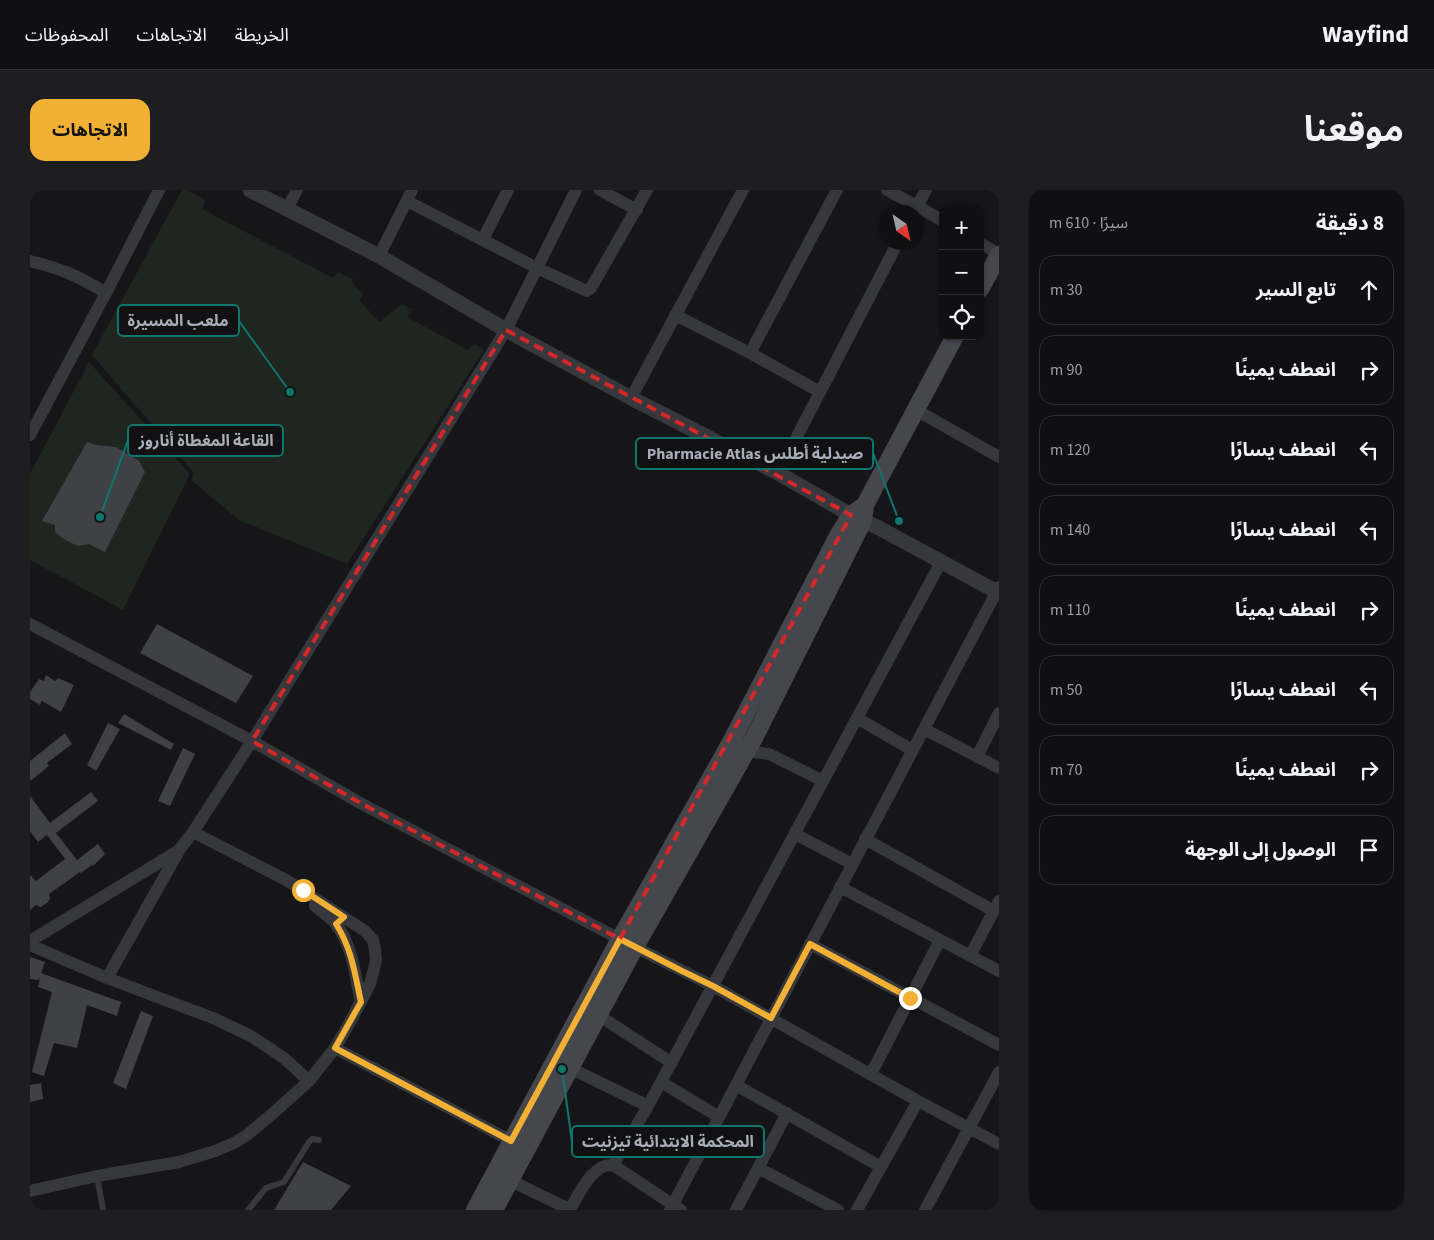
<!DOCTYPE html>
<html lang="ar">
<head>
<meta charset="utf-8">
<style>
	:root { --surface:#101012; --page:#1e1e20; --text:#f1f3f6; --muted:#9c9d9f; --line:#303032; --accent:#f2b134 }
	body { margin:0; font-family:"Source Sans 3","Noto Sans Arabic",sans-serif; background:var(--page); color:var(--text); direction:rtl }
	.controls { position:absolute; right:15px; top:15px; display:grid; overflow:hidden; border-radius:10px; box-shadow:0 1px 4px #0004 }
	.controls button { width:45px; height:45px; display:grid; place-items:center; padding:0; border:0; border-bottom:1px solid var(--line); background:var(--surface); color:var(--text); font:25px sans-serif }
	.compass { position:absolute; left:849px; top:15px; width:45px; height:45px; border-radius:50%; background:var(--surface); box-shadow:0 1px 4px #0004; rotate:146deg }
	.stop { position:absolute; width:15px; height:15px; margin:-11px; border:4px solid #f2b134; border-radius:50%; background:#fff }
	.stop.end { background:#f2b134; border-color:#fff; box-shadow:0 1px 5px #0008 }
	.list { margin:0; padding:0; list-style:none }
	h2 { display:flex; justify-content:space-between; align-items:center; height:65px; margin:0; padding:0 20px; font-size:21px }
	h2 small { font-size:16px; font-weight:400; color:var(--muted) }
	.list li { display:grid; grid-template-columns:32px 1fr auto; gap:15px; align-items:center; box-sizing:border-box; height:70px; margin:0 10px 10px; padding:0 10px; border:1px solid var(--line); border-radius:15px }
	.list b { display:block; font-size:19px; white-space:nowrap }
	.list em { font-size:16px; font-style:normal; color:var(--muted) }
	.icon { flex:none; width:28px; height:28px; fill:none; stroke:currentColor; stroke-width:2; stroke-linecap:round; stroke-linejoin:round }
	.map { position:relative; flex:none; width:969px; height:1020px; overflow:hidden; direction:ltr; border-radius:15px }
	header { display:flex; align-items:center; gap:30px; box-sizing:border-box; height:70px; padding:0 25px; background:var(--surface); border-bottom:1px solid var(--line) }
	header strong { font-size:24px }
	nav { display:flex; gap:28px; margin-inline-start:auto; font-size:18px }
	.intro { display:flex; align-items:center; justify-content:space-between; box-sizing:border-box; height:120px; padding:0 30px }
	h1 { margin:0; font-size:35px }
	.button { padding:12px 22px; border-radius:15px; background:var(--accent); color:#111; font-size:18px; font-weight:700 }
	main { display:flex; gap:30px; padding:0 30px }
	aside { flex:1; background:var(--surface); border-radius:15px; box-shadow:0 1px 4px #0004 }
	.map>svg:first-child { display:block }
	.green { fill:#1e261f }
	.building { fill:#404145 }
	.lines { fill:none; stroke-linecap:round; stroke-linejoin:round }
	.service { stroke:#37383d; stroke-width:6 }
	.minor { stroke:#37383d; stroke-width:12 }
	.tertiary { stroke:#37383d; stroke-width:15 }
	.secondary { stroke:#45474d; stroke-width:18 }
	.route { stroke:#f2b134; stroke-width:6 }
	.marked { fill:none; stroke:#d62828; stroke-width:4; stroke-dasharray:10 6; stroke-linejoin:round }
	.leader { fill:none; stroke:#0f766e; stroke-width:2 }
	.callout-dot { fill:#0f766e; stroke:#111113; stroke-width:2 }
	.callout { fill:#111113; stroke:#0f766e; stroke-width:2 }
	.callout-label { font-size:16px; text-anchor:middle; font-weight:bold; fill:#a8adb8 }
</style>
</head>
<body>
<header>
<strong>Wayfind</strong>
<nav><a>الخريطة</a><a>الاتجاهات</a><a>المحفوظات</a></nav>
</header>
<div class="intro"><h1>موقعنا</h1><a class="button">الاتجاهات</a></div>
<main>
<aside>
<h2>8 دقيقة<small>سيرًا · 610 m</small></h2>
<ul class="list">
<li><svg class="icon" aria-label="ahead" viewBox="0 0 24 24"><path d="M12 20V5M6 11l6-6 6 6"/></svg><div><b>تابع السير</b></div><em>30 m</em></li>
<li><svg class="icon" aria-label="right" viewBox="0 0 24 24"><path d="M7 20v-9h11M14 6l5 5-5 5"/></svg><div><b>انعطف يمينًا</b></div><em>90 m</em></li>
<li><svg class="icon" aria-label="left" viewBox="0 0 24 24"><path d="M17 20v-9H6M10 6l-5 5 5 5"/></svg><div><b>انعطف يسارًا</b></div><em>120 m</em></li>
<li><svg class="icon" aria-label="left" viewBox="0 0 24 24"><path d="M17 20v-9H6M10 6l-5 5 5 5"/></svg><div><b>انعطف يسارًا</b></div><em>140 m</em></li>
<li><svg class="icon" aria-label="right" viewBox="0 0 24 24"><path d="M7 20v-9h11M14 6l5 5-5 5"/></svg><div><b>انعطف يمينًا</b></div><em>110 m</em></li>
<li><svg class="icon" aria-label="left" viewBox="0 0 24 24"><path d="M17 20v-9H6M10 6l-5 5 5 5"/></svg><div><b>انعطف يسارًا</b></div><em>50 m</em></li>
<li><svg class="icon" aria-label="right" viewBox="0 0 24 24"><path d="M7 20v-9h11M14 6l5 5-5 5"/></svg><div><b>انعطف يمينًا</b></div><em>70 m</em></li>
<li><svg class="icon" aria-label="arrive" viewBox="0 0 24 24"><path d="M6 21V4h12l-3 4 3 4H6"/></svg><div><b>الوصول إلى الوجهة</b></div></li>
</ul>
</aside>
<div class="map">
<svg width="969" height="1020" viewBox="0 0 969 1020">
	<rect width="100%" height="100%" fill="#161618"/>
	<path class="green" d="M 152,0 L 157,0 L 176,11 L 172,19 L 303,88 L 308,82 L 323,89 L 322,92 L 333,105 L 329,110 L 349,132 L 372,114 L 383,120 L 377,127 L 438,160 L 445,154 L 454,160 L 317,374 L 209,330 L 162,291 L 164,283 L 62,165 Z
		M 59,172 L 160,284 L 93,420 L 0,370 L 0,284 Z"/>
	<path class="building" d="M 57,252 L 66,255 L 86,257 L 109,271 L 115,282 L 75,362 L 59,354 L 48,356 L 35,350 L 25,342 L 25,335 L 12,331 Z
		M 127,434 L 223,486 L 206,513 L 110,463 Z
		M 16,485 L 25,491 L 28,488 L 44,495 L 31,522 L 12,511 L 10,515 L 0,509 L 0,502 L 9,489 L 14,491 Z
		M 94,524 L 144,554 L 141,560 L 88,533 Z
		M 78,533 L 90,539 L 66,581 L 57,575 Z
		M 35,543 L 42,554 L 17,573 L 19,576 L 0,591 L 0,571 Z
		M 153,558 L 165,564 L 140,616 L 128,611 Z
		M 61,602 L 68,611 L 26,643 L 47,670 L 68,654 L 75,664 L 63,676 L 62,675 L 51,683 L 50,682 L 19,704 L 20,708 L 18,712 L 11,717 L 6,715 L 0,720 L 0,685 L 6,691 L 35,669 L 17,645 L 8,652 L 0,641 L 0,606 L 20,633 Z
		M 0,767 L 15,772 L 9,790 L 0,789 Z
		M 11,783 L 91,812 L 87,826 L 57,815 L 47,858 L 24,853 L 14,886 L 2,882 L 22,802 L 8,797 Z
		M 111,821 L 123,826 L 96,899 L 83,893 Z
		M 11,893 L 13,909 L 0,912 L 0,895 Z
		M 273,972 L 321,996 L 301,1020 L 244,1020 Z"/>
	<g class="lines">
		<path class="service" d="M 67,986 L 73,1020
			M 218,1020 L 236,998 L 254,992 L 279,952 L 282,949 L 289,950"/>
		<path class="minor" d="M 570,0 L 607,20
			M 857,0 L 887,16 L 913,31
			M 377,11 L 507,78 L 557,101 L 561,98 L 617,0
			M 257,19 L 267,0
			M 884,22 L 896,0
			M 453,49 L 478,0
			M 950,53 L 969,64
			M 349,66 L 382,0
			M 0,71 C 31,78 50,87 76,103
			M 645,125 L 720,163 L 790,202
			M 720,163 L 807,0
			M 601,208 L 713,0
			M 886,220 L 969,267
			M 0,245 L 76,103 L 129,0
			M 748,283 L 868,52
			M 0,434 L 222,551 L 332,614 L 605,757 L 683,796 L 888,911 L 969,954
			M 827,528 L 882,560
			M 894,539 L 969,578
			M 711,559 L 717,561 L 739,564 L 793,591
			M 947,567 L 969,523
			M 765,644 L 822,674
			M 835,649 L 964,721
			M 810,697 L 969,781
			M 285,716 C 292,722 300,727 306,734 C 323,756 325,786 331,812
			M 0,751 L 148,661
			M 780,754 L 969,855
			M 0,755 L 77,788 L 183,828 L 221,846 L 254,868 L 279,891
			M 940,766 L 969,711
			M 77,788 L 150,659 L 163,642 L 222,551 L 476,140 L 546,0
			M 568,825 L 642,873
			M 305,858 L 489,955
			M 540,878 L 618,916
			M 841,884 L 910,750
			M 631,892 L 689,927
			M 706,895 L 851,977
			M 583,975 L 651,1020
			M 728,978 L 808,1020
			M 479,990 L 541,1020
			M 0,1001 L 67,986 L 149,972 L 185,961 L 204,953 L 217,945 L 241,925 L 279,891 L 305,858 L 320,832 L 340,794 L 346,771 L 345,759 L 343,750 L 335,741 L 258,691 L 163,642
			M 540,1019 C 549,1005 562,973 583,975 L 618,916 L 911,372
			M 640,1020 L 969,397
			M 706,1020 L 757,923
			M 827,1020 L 888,911
			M 895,1020 L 969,882"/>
		<path class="tertiary" d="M 220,0 L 349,66 L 476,140 L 601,208 L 748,283 L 821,325 L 849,338 L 969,403"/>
		<path class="secondary" d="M 950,99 L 969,65
			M 445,1020 L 590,749 L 700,554 L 809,344 L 821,325 L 835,315
			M 464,1020 L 605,757 L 725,546 L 833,331 L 835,315 L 925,146"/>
	</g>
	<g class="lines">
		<path class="route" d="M 273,700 L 314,727 L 306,734 C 322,759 325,785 331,812 L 305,858 L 481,951 L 590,749 L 652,781 L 683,796 L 741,828 L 780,754 L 880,808"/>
	</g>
	<path class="marked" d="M 476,140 L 821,325 L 590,749 L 332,614 L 222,551 Z"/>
	<path class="leader" d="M260 202L209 131M70 327L98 250M869 331L843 263M532 879L542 952"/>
	<g class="callout-dot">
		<circle cx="260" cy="202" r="5"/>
		<circle cx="70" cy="327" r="5"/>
		<circle cx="869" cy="331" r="5"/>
		<circle cx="532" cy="879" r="5"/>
	</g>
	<g class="callout">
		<rect x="88" y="115" width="121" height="31" rx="5"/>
		<rect x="98" y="235" width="155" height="31" rx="5"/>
		<rect x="606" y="248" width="237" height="31" rx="5"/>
		<rect x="542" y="936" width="192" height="31" rx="5"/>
	</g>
	<g class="callout-label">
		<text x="148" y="136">ملعب المسيرة</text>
		<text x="176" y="256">القاعة المغطاة أناروز</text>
		<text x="725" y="269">Pharmacie Atlas صيدلية أطلس</text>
		<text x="638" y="957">المحكمة الابتدائية تيزنيت</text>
	</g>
</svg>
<div class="controls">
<button>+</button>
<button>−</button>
<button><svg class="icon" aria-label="locate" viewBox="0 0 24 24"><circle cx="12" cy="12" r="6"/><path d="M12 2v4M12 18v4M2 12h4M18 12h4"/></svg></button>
</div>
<svg class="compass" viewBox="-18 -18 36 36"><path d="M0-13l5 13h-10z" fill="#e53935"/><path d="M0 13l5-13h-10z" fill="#9c9d9f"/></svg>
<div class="stop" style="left:273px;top:700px"></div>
<div class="stop end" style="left:880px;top:808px"></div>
</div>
</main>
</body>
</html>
